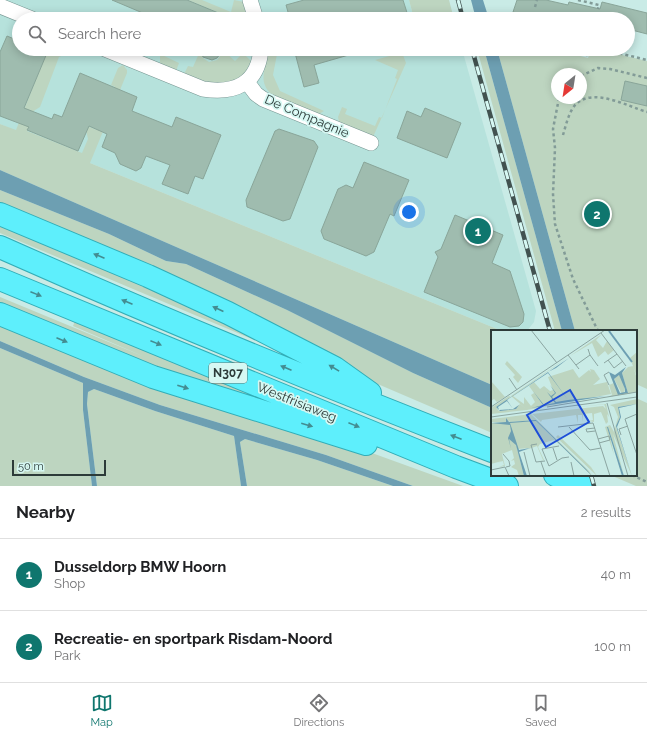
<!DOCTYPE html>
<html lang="en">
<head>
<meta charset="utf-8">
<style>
	:root { --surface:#fff; --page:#f2f2f2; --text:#202124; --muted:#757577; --line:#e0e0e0; --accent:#0f766e }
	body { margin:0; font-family:Raleway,sans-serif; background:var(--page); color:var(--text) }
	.compass { position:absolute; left:551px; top:68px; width:36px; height:36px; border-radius:50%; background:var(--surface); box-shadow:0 2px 10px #0003; rotate:210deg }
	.scale { position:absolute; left:12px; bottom:10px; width:94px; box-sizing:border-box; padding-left:4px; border:2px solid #2d3b39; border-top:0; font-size:11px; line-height:14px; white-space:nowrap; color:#2d3b39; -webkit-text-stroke:3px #d6f8f3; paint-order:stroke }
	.you { position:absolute; left:409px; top:212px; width:14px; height:14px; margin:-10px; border:3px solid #fff; border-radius:50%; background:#1a73e8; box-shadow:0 0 0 6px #1a73e833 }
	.badge { display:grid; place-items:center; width:26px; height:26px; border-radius:50%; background:var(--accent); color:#fff; font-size:13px; font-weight:700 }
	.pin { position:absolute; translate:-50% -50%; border:2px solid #fff; box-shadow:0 1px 4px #0006 }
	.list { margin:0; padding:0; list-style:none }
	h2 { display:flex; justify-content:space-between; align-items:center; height:52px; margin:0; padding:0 16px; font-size:17px }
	h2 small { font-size:13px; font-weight:400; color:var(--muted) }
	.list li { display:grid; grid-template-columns:26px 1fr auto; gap:12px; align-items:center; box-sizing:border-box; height:72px; padding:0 16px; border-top:1px solid var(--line) }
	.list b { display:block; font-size:15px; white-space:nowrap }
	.list p { margin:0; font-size:13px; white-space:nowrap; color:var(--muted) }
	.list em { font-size:13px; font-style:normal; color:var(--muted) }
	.icon { flex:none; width:22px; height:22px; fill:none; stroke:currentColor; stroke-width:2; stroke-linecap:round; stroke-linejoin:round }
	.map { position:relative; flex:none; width:647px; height:486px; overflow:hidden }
	.search { position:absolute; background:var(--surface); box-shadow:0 2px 10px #0003; left:12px; right:12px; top:12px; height:44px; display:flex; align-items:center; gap:10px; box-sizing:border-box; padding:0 14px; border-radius:22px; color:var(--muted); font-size:15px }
	.sheet { height:196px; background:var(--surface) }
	nav { display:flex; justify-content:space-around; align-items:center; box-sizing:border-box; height:56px; border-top:1px solid var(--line); background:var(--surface); font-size:11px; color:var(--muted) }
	nav a { display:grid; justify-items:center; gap:2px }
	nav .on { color:var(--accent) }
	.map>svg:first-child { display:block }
	.built { fill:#b6e2dc }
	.green { fill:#bdd5c0; fill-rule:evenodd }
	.water { fill:#6d9fb2 }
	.building { fill:#9fbcaf; stroke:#89a599 }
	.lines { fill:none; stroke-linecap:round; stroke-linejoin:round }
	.minor-casing { stroke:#769692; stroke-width:16 }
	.trunk-casing { stroke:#32adb7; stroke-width:24 }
	.path { stroke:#829b97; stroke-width:2.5; stroke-dasharray:3 3; stroke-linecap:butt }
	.minor { stroke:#fff; stroke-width:15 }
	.trunk { stroke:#5eeffc; stroke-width:22 }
	.rail-casing { stroke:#425250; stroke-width:4.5 }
	.rail { stroke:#d6f8f3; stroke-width:3; stroke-dasharray:9; stroke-linecap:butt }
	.oneway { fill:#438c91 }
	.labels { text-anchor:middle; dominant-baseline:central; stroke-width:3.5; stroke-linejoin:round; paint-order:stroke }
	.shield { fill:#d6f8f3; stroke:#607471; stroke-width:1 }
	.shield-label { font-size:12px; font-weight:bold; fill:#2d3b39 }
	.street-label { font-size:13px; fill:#2d3b39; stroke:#d6f8f3 }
	.inset-river { fill:none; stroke:#6d9fb2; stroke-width:2 }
	.inset-road { fill:none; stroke:#8ba5a1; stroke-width:1 }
	.view { fill:#1d4ed8; fill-opacity:0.15; stroke:#1d4ed8; stroke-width:2 }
	.inset-edge { fill:none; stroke:#2d3b39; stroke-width:2 }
</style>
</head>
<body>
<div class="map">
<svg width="647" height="486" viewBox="0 0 647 486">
	<rect width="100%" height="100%" fill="#c9ebe6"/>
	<path class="built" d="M 0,0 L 409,0 L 414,19 L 19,19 L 19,49 L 423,49 L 425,56 L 446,49 L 462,49 L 536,311 L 534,322 L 527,331 L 502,331 L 90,163 L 0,124 Z"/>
	<path class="green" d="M 188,0 L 202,0 L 231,12 L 234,0 L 244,2 L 248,15 L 245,19 L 239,19 L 238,17 L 228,13 L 227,16 Z
		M 409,0 L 449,0 L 454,19 L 414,19 Z
		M 48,49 L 70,49 L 68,53 L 59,57 L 40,107 L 32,112 L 32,119 L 27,131 L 82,153 L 88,139 L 86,130 L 87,126 L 97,130 L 115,87 L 111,85 L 118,68 L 123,65 L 127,70 L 127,73 L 90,163 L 502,331 L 492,331 L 492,385 L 0,170 L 0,124 L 16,130 Z
		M 201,49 L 203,58 L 209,62 L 217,60 L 220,56 L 221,49 L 226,49 L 224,51 L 235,61 L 243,53 L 251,61 L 245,73 L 234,81 L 211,85 L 184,74 L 188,66 L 193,67 Z
		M 268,49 L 278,49 L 273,75 L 280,91 L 324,111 L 319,114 L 271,94 C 256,79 268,67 268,49 Z
		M 477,49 L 484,49 L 562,331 L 555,331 Z
		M 497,49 L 554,49 L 588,58 L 591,49 L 597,49 L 647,61 L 647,389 L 636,384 L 636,331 L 575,331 ZM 557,74 L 581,74 L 581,98 L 557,98 Z
		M 400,53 L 403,55 L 406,63 L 373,137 L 339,122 L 338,117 L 342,107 L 347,109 L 345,114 L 375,126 L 379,117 L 382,118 L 397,79 L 395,78 L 398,70 L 375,60 Z
		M 160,54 L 179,63 L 176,71 L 160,64 Z
		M 0,190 L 109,234 L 166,261 L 186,264 L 287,310 L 413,373 L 492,408 L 492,433 L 373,382 L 0,209 Z
		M 0,222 L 182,300 L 328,370 L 327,373 L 293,359 L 283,352 L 0,233 Z
		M 0,297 L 145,357 L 73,326 L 76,318 L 318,420 L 284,414 L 0,309 Z
		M 0,318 L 463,486 L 413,486 L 326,455 L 160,405 L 84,377 L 0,341 Z
		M 0,348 L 83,383 L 83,410 L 92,486 L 0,486 Z
		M 94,389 L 155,411 L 234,436 L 241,486 L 97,486 L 87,404 L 88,392 Z
		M 636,398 L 647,403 L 647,486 L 636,486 L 610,475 L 636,475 Z
		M 245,439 L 317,460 L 393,486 L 247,486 L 240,442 Z"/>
	<path class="water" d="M 471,0 L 483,0 L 489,19 L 476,19 Z
		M 484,49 L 497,49 L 575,331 L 562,331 Z
		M 0,170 L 492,385 L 492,408 L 413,373 L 287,310 L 186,264 L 166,261 L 109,234 L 0,190 Z
		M 0,341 L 84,377 L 160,405 L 326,455 L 413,486 L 393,486 L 317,460 L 245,439 L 240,442 L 247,486 L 241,486 L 234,436 L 155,411 L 94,389 L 88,392 L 87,404 L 97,486 L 92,486 L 83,410 L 83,383 L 0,348 Z"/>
	<path class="building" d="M 112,0 L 187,0 L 233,19 L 157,19 Z
		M 304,0 L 403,0 L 409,19 L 290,19 L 286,5 Z
		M 517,0 L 546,0 L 568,5 L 569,2 L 600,9 L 602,2 L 647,13 L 647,34 L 628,29 L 628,19 L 541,19 L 513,12 Z
		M 7,36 L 19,41 L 19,49 L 38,49 L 47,53 L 24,108 L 52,119 L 54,114 L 62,117 L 80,73 L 137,97 L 132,111 L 172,127 L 176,117 L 221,135 L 203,179 L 195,176 L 188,194 L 162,184 L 170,165 L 146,156 L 141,168 L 136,171 L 120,164 L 115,153 L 102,147 L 107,134 L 89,126 L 78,151 L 27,130 L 29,127 L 0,116 L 0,52 Z
		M 200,49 L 224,49 L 217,58 L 212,60 L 203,57 Z
		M 294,49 L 358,49 L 359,52 L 314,65 L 319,83 L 304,87 Z
		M 625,81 L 647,86 L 647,106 L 621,100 Z
		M 425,108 L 461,123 L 447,158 L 397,138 L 407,111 L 421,117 Z
		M 279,129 L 314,141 L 318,147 L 290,219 L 283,221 L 247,207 L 246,200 L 275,131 Z
		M 364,162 L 409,180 L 394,216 L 390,214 L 374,252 L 366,256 L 324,239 L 321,231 L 338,189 L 346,185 L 353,188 Z
		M 455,215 L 503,235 L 492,263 L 510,271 L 524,314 L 523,322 L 519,326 L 510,327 L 424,292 L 438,257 L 435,252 L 441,249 Z"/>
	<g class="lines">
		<defs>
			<path id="minor" d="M 250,0 L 256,19
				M 0,6 L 32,19
				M 105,49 L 203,89 C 235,94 258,84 261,49
				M 247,82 L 256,94 L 263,99 L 371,143"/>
			<path id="trunk" d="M 0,214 L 148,276 L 228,313 L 335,368 L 370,393
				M 0,247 C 162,319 327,387 492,451
				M 0,279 L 456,467 L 507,486
				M 0,314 L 153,377 L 366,444
				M 555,475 L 583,486"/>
		</defs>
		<use href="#minor" class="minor-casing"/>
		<use href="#trunk" class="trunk-casing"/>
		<path class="path" d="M 578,0 L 599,5 L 598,9
			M 535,7 L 537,0
			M 596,19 L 596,17
			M 602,49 L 647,60
			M 573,52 L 587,55 L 588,49
			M 581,76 L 598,68 L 610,69 L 647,78
			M 559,98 L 553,129 L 555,148 L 553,194 L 555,224 L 573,279 L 598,331
			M 563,135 C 566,125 569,111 576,104 C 594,87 629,107 647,112
			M 632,475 L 647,482"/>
		<use href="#minor" class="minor"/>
		<use href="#trunk" class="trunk"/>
		<defs>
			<path id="rail" d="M 458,0 L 463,19
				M 472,49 L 550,331
				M 591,475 L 594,486"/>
		</defs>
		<use href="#rail" class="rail-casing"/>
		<use href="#rail" class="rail"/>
	</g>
	<defs><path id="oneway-solid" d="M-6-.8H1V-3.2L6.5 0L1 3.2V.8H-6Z"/></defs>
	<g class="oneway">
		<use href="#oneway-solid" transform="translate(99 256) rotate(-157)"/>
		<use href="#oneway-solid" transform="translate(36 294) rotate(22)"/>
		<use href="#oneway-solid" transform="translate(127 302) rotate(-157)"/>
		<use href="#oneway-solid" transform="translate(218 309) rotate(-155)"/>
		<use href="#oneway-solid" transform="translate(62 340) rotate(23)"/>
		<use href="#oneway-solid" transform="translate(156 343) rotate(22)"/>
		<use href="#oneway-solid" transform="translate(286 368) rotate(-157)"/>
		<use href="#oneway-solid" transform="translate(334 368) rotate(-149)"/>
		<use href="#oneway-solid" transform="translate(183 387) rotate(18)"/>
		<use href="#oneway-solid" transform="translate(307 425) rotate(16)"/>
		<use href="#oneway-solid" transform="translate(354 425) rotate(22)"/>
		<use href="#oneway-solid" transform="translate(456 437) rotate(-159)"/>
	</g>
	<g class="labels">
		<rect class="shield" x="209" y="363" width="38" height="20" rx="3"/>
		<g class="shield-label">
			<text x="228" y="373">N307</text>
		</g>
		<g class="street-label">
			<text transform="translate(307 116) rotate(23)">De Compagnie</text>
			<text transform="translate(297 402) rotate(22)">Westfrisiaweg</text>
		</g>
	</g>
	<g transform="translate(491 330)">
		<rect width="146" height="146" fill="#c9ebe6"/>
		<path d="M 111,4 L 105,10 L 112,18 L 116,11 L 123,20 L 117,25 L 114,21 L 107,27 L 101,13 L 79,26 ZM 146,22 L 146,47 L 139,28 ZM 77,27 L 22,66 L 33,74 L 33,67 L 40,76 L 44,72 L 40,65 L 43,63 L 38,56 L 43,52 L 49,59 L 53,56 L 59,61 L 62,60 L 57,47 L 82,39 L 88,48 L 98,40 L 100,42 L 99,39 L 103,40 L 109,49 L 102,55 L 116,52 L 120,64 L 36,80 L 0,84 L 0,78 L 18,66 L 20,67 L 5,77 L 8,81 L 23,79 L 29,74 L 35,79 L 20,66 ZM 16,31 L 31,47 L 27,53 L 22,47 L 24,45 L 14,34 ZM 142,36 L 146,49 L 146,62 L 117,67 L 121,65 L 118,55 L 123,53 L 127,64 L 131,64 L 123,49 L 127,45 L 131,47 L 134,59 L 133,63 L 137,63 L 131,43 L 137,37 ZM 0,51 L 14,67 L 6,72 L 3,69 L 0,71 ZM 146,69 L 146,74 L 127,77 L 129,87 L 125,97 L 141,146 L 122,104 L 133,146 L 117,97 L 123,125 L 114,97 L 119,95 L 123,102 L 127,87 L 123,77 L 119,75 ZM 113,74 L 64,80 L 115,74 L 118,87 L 116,84 L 117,92 L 115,94 L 110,82 L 103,84 L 103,92 L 98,91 L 102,90 L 101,83 L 92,84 L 92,92 L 91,85 L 87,85 L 87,93 L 85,85 L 51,90 L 50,92 L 41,84 L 112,76 L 115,79 ZM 40,84 L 98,141 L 101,146 L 45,90 L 19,92 L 15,89 L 15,92 L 0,92 L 0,89 ZM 45,91 L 71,117 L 63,110 L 49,114 L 47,117 L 53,130 L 46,132 L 52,130 L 46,116 L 32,121 L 39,118 L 26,119 L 33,146 L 28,146 L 26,140 L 20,137 L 24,134 L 23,130 L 20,131 L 23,128 L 21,120 L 11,124 L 14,136 L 8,137 L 13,135 L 12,131 L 6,133 L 11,131 L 0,134 L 0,93 ZM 67,105 L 100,137 L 106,146 L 65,107 Z" fill="#bdd5c0"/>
		<path d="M 78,28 L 65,38 L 86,64 L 65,38 L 57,42 L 77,70 L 115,66 L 40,78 L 52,75 L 42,61 L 53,75 L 64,73 L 56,62 L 60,66 L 64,63 L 59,55 L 65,63 L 61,67 L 65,72 L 77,70 L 57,43 L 16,70 L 22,79 L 28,75 L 25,79 L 9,81 L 5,77 ZM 16,71 L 22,79 L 8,80 L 7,77 ZM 135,37 L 131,43 L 137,63 L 127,65 L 118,42 L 124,45 ZM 128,45 L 134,59 L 134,62 L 129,63 L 123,49 ZM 146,74 L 128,78 L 130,87 L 126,97 L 141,146 L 125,96 L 129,87 L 127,77 ZM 15,88 L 18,92 L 45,90 L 95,139 L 101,146 L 45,91 L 19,93 L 28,120 L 39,118 L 28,122 L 36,146 L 33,146 L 25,115 L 18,109 L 20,119 L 18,111 L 17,108 L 20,101 L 19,95 L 0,93 L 15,92 ZM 116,97 L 117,97 L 133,146 L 131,146 Z" fill="#6d9fb2" fill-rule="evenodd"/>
		<path class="inset-river" d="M 118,1 L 141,32"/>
		<path class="inset-road" d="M 40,0 L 66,33M 110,3 L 135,36M 77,25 L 88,39M 99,25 L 107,36M 117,30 L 123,38 L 132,31M 113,33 L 126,24M 85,35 L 99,25 L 97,19M 118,42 L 113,45 L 118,55M 18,48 L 26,60M 116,73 L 137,146M 0,77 L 114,0M 56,77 L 146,62M 146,84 L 134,89 L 146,125M 0,87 L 146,67M 67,97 L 102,93 L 119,146M 78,97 L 99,120 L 110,118M 104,98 L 95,99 L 96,102 L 104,101M 130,105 L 128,99 L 137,96M 107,109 L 118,106 L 119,110 L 108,113M 46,114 L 40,115 L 45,132 L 54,131M 68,116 L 51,119 L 58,136 L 71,128 L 78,127M 62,118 L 66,130M 33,122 L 39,146M 12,124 L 18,131 L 19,136 L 15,137M 50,132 L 55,146M 80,132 L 83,146M 0,140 L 14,137 L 18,146"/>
		<path class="view" d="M 79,60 L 98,92 L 55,117 L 36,85 Z"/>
		<rect width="146" height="146" class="inset-edge"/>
	</g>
</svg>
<svg class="compass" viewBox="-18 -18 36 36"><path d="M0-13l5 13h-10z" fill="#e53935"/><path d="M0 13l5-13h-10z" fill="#757577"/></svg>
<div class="scale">50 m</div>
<div class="you"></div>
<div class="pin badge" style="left:478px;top:231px">1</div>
<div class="pin badge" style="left:597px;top:214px">2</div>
<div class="search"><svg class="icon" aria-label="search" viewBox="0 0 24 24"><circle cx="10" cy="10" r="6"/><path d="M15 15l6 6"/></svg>Search here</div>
</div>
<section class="sheet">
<h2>Nearby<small>2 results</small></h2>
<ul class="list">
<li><span class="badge">1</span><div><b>Dusseldorp BMW Hoorn</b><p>Shop</p></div><em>40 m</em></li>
<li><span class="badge">2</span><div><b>Recreatie- en sportpark Risdam-Noord</b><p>Park</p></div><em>100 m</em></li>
</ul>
</section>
<nav>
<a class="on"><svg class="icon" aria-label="map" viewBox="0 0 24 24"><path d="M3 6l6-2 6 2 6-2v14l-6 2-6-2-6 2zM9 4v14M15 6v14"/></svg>Map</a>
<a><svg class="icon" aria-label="directions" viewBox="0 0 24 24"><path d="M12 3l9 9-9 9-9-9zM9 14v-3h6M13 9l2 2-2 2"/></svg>Directions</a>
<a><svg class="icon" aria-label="saved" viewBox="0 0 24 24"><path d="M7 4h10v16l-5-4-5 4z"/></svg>Saved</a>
</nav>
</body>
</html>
